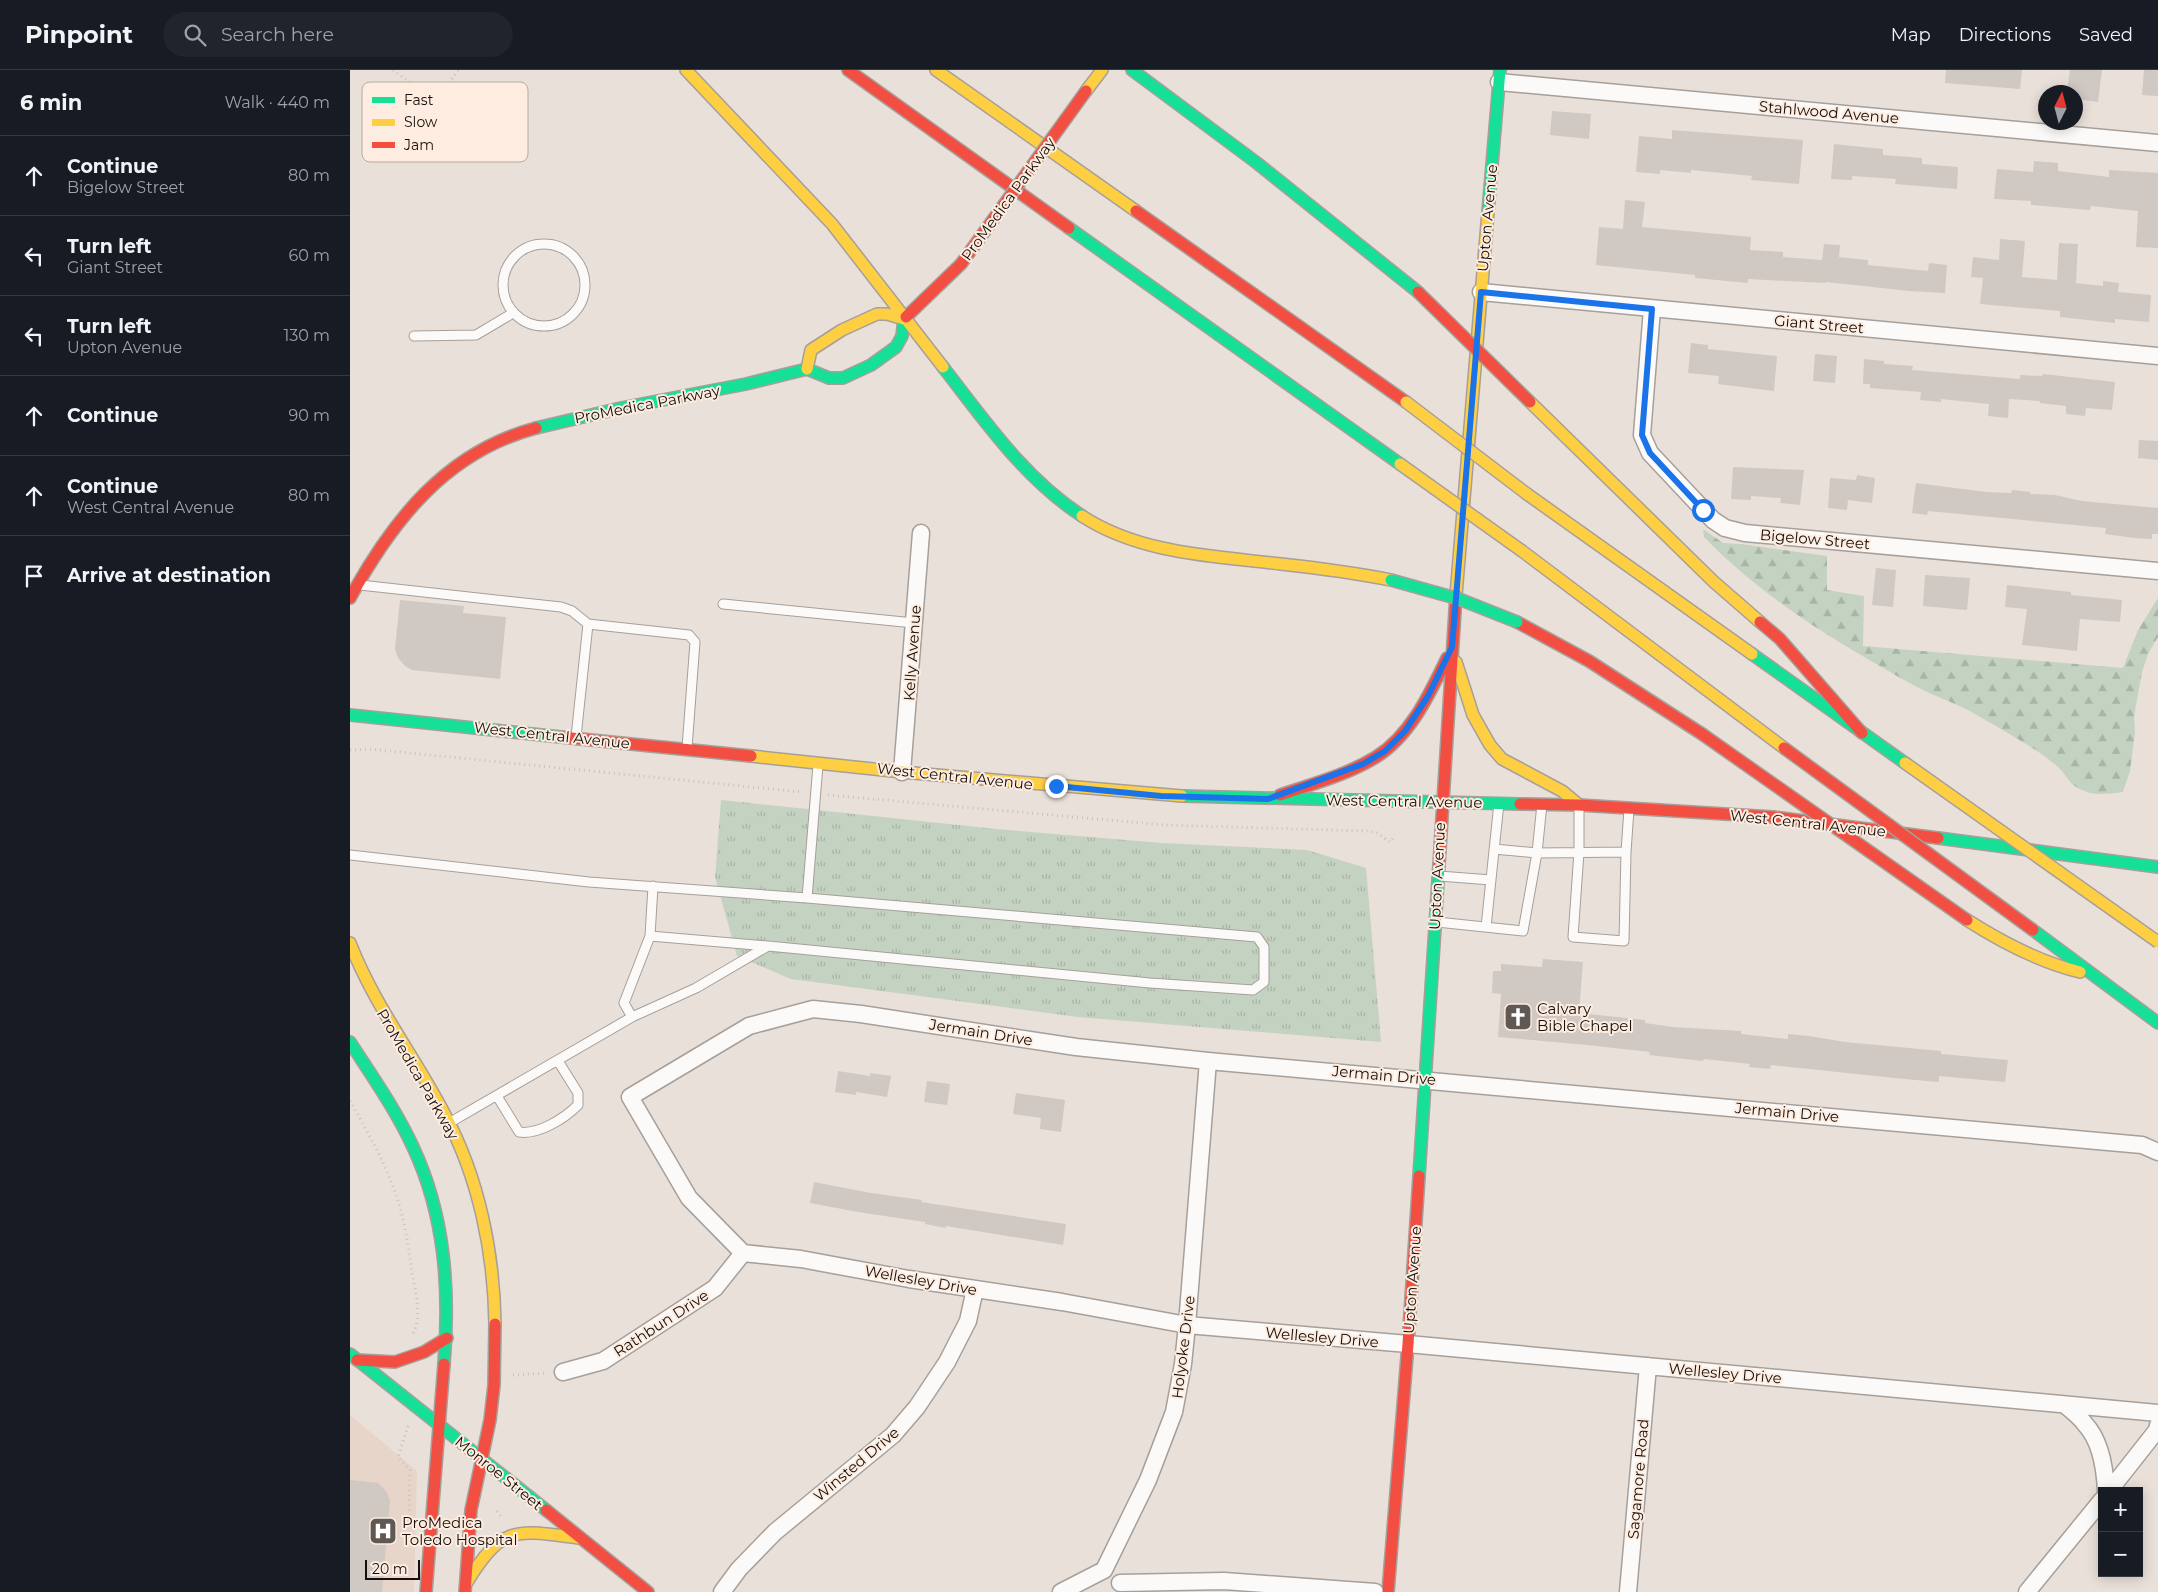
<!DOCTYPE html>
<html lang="en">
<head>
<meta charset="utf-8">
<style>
	:root { --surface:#171b24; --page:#20242c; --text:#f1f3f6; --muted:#9ea1a6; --line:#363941 }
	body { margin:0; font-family:Montserrat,sans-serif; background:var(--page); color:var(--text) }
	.controls { position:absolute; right:15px; bottom:15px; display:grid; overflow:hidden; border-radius:0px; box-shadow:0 2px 12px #0003 }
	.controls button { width:45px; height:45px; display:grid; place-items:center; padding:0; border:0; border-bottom:1px solid var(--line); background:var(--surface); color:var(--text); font:25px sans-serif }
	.compass { position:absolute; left:1688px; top:15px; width:45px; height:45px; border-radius:50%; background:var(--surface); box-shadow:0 2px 12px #0003; rotate:6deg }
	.scale { position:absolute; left:15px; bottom:12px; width:55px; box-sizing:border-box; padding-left:5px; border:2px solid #150f0b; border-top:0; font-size:14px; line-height:18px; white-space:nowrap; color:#150f0b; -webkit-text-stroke:4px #fdecdf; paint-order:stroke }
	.stop { position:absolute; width:15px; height:15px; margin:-11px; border:4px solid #1a73e8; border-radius:50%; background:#fff }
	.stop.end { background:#1a73e8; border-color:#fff; box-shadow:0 1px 5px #0008 }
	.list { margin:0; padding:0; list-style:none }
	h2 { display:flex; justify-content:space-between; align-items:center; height:65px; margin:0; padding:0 20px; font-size:21px }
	h2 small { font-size:16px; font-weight:400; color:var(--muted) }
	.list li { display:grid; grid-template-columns:32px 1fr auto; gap:15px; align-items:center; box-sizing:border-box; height:80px; padding:0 20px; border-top:1px solid var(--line) }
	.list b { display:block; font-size:19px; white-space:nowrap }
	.list p { margin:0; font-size:16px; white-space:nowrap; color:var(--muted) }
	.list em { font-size:16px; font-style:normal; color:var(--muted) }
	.icon { flex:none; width:28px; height:28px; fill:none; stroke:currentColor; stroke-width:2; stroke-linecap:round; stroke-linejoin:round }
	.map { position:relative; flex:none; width:1808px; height:1522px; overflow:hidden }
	header { display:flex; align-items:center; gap:30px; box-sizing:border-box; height:70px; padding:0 25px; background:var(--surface); border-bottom:1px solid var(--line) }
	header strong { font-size:24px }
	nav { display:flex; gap:28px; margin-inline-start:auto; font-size:18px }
	.search { width:350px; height:45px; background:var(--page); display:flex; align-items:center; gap:12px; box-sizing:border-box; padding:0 18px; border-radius:28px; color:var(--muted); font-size:19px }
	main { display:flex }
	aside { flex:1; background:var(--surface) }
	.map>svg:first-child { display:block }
	.built { fill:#e6d5c8 }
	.forest { fill:url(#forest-firs) }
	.park { fill:url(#park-tufts) }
	.building { fill:#d0c8c2 }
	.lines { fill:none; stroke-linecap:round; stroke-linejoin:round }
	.lane-casing { stroke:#a69f9a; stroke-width:11 }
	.street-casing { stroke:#a69f9a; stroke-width:19 }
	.fast-casing { stroke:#a69f9a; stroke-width:14 }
	.slow-casing { stroke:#a69f9a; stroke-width:14 }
	.jam-casing { stroke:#a69f9a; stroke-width:14 }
	.path { stroke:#c6c3c0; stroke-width:3; stroke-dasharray:1 4; stroke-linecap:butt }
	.lane { stroke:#fcfaf9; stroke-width:9 }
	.street { stroke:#fcfaf9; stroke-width:16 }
	.fast { stroke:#16e098; stroke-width:11 }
	.slow { stroke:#ffcf43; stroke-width:11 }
	.jam { stroke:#f24e42; stroke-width:11 }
	.fast-bridge-casing { stroke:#a69f9a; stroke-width:14; stroke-linecap:butt }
	.slow-bridge-casing { stroke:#a69f9a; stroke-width:14; stroke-linecap:butt }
	.jam-bridge-casing { stroke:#a69f9a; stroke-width:14; stroke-linecap:butt }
	.fast-bridge { stroke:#16e098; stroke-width:11 }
	.slow-bridge { stroke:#ffcf43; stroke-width:11 }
	.jam-bridge { stroke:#f24e42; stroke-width:11 }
	.route { stroke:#1a73e8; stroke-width:6 }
	.labels { text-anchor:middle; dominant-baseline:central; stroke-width:4; stroke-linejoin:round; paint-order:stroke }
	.street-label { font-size:15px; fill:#150f0b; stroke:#fdecdf }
	.poi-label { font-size:15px; fill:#150f0b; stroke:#fdecdf; text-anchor:start }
	.key { fill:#fdecdf; stroke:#b7aa9f; stroke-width:1 }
	.key-label { font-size:14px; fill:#150f0b }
</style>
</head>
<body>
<header>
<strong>Pinpoint</strong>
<div class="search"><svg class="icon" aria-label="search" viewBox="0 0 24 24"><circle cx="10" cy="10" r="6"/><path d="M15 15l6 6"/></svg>Search here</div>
<nav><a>Map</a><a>Directions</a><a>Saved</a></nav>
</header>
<main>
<aside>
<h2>6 min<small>Walk · 440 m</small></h2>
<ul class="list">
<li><svg class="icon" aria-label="ahead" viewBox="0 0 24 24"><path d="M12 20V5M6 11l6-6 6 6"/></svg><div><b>Continue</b><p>Bigelow Street</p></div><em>80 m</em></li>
<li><svg class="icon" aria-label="left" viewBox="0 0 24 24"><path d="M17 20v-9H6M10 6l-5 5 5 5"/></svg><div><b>Turn left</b><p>Giant Street</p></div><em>60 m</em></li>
<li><svg class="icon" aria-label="left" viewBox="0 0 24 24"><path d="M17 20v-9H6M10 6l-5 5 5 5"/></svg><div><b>Turn left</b><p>Upton Avenue</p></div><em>130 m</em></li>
<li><svg class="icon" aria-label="ahead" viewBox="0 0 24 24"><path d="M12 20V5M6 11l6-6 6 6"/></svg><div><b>Continue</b></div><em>90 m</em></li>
<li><svg class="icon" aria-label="ahead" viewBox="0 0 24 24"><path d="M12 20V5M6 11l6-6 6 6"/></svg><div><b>Continue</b><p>West Central Avenue</p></div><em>80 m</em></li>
<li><svg class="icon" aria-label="arrive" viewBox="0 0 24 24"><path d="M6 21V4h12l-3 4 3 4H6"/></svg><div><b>Arrive at destination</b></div></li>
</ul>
</aside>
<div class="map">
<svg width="1808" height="1522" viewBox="0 0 1808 1522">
	<defs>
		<pattern id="forest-firs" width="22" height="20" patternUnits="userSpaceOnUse" patternTransform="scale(1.25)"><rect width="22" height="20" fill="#c4d3c1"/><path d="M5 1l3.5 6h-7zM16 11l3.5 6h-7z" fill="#a8b4a4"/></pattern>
		<pattern id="park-tufts" width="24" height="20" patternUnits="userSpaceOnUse" patternTransform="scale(1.25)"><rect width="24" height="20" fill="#c4d3c1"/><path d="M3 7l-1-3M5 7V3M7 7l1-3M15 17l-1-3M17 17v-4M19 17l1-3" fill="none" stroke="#a8b4a4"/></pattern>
	</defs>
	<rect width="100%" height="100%" fill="#e9e0d9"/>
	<path class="built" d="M 0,1345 L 67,1401 L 64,1522 L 0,1522 Z"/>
	<path class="forest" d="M 1353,459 L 1373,473 L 1391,474 L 1477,486 L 1477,520 L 1514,526 L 1513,576 L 1773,598 L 1788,560 L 1808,528 L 1808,567 L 1798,584 L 1792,602 L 1784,646 L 1785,662 L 1780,701 L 1773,722 C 1759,724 1745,726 1732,720 C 1719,715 1717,705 1708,697 C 1689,680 1654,661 1632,648 C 1612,635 1588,628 1567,617 C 1491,575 1415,530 1354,467 Z"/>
	<path class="park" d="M 371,730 L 646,759 L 812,773 L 957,780 L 1016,798 L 1031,972 L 728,947 L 441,909 L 387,886 L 365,807 Z"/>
	<path class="building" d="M 1596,0 L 1672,0 L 1670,19 L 1595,13 Z
		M 1720,0 L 1752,0 L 1748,32 L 1726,29 L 1726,22 L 1717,22 Z
		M 1794,0 L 1808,0 L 1808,26 L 1792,25 Z
		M 1202,41 L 1241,44 L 1239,69 L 1200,65 Z
		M 1322,60 L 1453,70 L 1449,114 L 1401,110 L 1402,106 L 1341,100 L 1341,103 L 1310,100 L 1310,104 L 1286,102 L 1289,66 L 1322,69 Z
		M 1484,74 L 1533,79 L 1533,85 L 1572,88 L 1572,94 L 1608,97 L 1607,119 L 1545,114 L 1546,109 L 1502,106 L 1502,110 L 1481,109 Z
		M 1684,91 L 1708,93 L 1708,101 L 1759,107 L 1759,100 L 1808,103 L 1808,178 L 1786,177 L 1788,141 L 1741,136 L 1740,140 L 1681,135 L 1681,131 L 1644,129 L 1647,99 L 1683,102 Z
		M 1275,130 L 1295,132 L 1292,157 L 1401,167 L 1400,180 L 1433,182 L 1433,187 L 1472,190 L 1474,174 L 1490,175 L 1489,187 L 1518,190 L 1518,195 L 1578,201 L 1579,193 L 1597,195 L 1595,223 L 1559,221 L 1476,212 L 1476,213 L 1398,209 L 1398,213 L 1377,211 L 1345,208 L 1345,205 L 1246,195 L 1249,157 L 1273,159 Z
		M 1650,169 L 1675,171 L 1672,207 L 1707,210 L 1709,173 L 1728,174 L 1726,213 L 1753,216 L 1753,211 L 1769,213 L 1768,222 L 1801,225 L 1799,252 L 1765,249 L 1765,253 L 1710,247 L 1710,241 L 1630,234 L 1633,208 L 1621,207 L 1623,187 L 1649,190 Z
		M 1341,273 L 1358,275 L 1358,279 L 1427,286 L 1424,321 L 1368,314 L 1369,306 L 1338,303 Z
		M 1465,284 L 1487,286 L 1485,313 L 1463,311 Z
		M 1514,289 L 1534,291 L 1534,294 L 1563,296 L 1562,300 L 1670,309 L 1670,305 L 1692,306 L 1693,304 L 1765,312 L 1762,340 L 1736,338 L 1735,346 L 1716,344 L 1716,336 L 1690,333 L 1690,331 L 1659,329 L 1658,348 L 1638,346 L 1639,334 L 1591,329 L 1591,332 L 1570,330 L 1571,322 L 1520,318 L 1520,314 L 1513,314 Z
		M 1789,370 L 1808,371 L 1808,390 L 1788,388 Z
		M 1383,397 L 1454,400 L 1450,435 L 1430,433 L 1431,428 L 1401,426 L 1401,430 L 1381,429 Z
		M 1507,405 L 1525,408 L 1522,433 L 1498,430 L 1497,440 L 1478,438 L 1480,408 L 1506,410 Z
		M 1566,413 L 1636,422 L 1661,423 L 1662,420 L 1681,422 L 1680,424 L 1705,425 L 1732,431 L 1808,438 L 1808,464 L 1802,464 L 1802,469 L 1784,468 L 1755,464 L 1756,458 L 1578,441 L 1577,445 L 1562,443 Z
		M 1526,498 L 1546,500 L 1543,537 L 1522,535 Z
		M 1575,505 L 1620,508 L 1617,540 L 1573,536 Z
		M 1657,515 L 1721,522 L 1721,525 L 1772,530 L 1770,552 L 1730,549 L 1727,581 L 1672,575 L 1677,539 L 1655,537 Z
		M 50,530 L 114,536 L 113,543 L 156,547 L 150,609 L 62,600 L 55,596 L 48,588 L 45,579 Z
		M 1193,889 L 1233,892 L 1229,943 L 1295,950 L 1295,953 L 1323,957 L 1391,961 L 1391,964 L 1438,969 L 1438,964 L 1459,966 L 1495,972 L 1591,981 L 1591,984 L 1658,990 L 1655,1012 L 1589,1006 L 1589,1012 L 1554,1009 L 1421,995 L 1420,999 L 1399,997 L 1400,994 L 1354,989 L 1353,991 L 1299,985 L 1300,982 L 1237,975 L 1148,967 L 1151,924 L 1142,923 L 1143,901 L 1151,901 L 1151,894 L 1192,897 Z
		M 488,1001 L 520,1006 L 520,1003 L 541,1006 L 537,1027 L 506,1022 L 506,1025 L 485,1022 Z
		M 577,1011 L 600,1014 L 597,1035 L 574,1032 Z
		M 666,1023 L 715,1030 L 711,1062 L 690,1059 L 691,1048 L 663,1044 Z
		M 464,1112 L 521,1123 L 572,1130 L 571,1132 L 716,1154 L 713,1175 L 596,1156 L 596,1158 L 575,1154 L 575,1152 L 508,1142 L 460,1133 Z
		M 0,1410 L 28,1413 L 36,1421 L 40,1430 L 32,1522 L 0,1522 Z"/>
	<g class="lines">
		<defs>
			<path id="lane" d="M153 215a41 41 0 1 1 82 0a41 41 0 1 1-82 0Z
				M 64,266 L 126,265 L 163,243
				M 10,515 L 211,537 L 222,541 L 238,554 L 339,565 L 345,572 L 337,678
				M 373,534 L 564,553
				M 226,667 L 238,554
				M 1229,735 L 1229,782 L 1223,867 L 1274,871 L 1276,782
				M 1144,779 L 1187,783 L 1276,782 L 1279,739
				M 0,785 L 239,812 L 457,828 L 468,695
				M 1089,806 L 1141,810
				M 1087,852 L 1173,861 L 1187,783 L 1192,734
				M 1136,857 L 1149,733
				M 300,866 L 418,876
				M 282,947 L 346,918 L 418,876 L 800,913 L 903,920 L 914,912 L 914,877 L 907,867 L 457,828
				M 147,1026 L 169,1062 C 188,1065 214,1049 228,1035 L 228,1023 L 208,991
				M 99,1053 L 282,947 L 274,933 L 300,866 L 303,816"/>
			<path id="street" d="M 1149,12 L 1808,73
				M 1131,222 L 1808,286
				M 1302,239 L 1292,365 L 1300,383 L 1363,450 L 1375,458 L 1395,463 L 1808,501
				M 552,702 L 571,463
				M 1808,1082 L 1792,1075 L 858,991 L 726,977 L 511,944 L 463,939 L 399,956 L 280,1027 L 339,1128 L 393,1183 L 451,1189 L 559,1209 L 712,1232 L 837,1255 L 1058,1274 L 1808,1343
				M 213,1302 L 253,1291 L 365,1218 L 393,1183
				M 1715,1335 C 1722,1341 1730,1347 1735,1354 C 1751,1371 1755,1399 1756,1421
				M 1759,1421 L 1807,1360 L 1808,1355
				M 770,1513 L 874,1511 L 1025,1522
				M 372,1522 L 389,1499 L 425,1462 L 543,1365 L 567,1337 L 597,1292 L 618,1251 L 625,1219
				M 711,1522 L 754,1500 L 798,1410 L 824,1342 L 833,1294 L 837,1255 L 858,991
				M 1278,1522 L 1298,1296
				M 1677,1522 L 1752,1430"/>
			<path id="fast" d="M 782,0 L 907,93 L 1068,222
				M 1138,142 L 1150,0
				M 719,158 L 1050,394
				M 593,297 C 635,351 674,408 732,446
				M 186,358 L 271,338 L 396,314 L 457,299 L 479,308 L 493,308 L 521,295 L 546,277 L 552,266 L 554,249 L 556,247
				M 1402,584 L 1555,693
				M 0,645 L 211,667
				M 832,726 L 1170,734
				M 1588,768 L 1808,797
				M 1683,860 L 1808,953
				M 0,972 C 22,1006 46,1040 63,1077 C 95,1145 100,1219 94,1294
				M 1069,1106 L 1089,795
				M 0,1284 L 196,1440"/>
			<path id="slow" d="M 336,0 L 482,154 L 593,297
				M 586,0 L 786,141
				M 736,21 L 752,0
				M 457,299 L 461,280 L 492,260 L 527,244 L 537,244 L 554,249
				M 1180,332 L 1364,512 L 1410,552
				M 1177,424 L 1402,584
				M 732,446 C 790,484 864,486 931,494 C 968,498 1005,503 1041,510
				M 1172,481 L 1434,678
				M 1106,525 L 1138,142
				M 1106,592 L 1123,645 L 1140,675 L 1152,689 L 1212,721 L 1229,735
				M 401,686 L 552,702 L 832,726
				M 1617,850 C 1653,873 1689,892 1730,902
				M 0,873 C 24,935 65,987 95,1045 C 129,1108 144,1183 145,1254
				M 117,1512 C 153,1454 166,1460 229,1468"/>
			<path id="jam" d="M 498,0 L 719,158
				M 786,141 L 1056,332
				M 556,247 L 611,194
				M 0,528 C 43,450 96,382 186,358
				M 1167,552 L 1239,591 L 1352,664
				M 1410,552 L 1430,569 L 1512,663
				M 211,667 L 401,686
				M 930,725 C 962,714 997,705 1026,687 C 1061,665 1080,623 1097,588
				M 1170,734 L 1229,735 L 1423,747 L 1588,768
				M 1089,795 L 1106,525
				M 7,1290 L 45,1292 L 74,1282 L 97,1268
				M 196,1440 L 298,1522
				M 76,1522 L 94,1294
				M 115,1522 L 121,1440 L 140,1350 L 144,1315 L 145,1254
				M 1038,1522 L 1058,1274 L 1069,1106"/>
		</defs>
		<use href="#lane" class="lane-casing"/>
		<use href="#street" class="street-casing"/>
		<use href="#fast" class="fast-casing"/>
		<use href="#slow" class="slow-casing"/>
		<use href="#jam" class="jam-casing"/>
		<path class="path" d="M 43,0 L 86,31
			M 70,54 L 108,0
			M 0,680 L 19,679 L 452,722
			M 478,725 L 814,755 L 1017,761 L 1027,763 L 1040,772 L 1045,765
			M 0,1031 C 23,1071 46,1112 55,1158 C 58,1173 60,1188 62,1203 C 66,1224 72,1244 63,1264
			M 163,1305 L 197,1303
			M 58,1356 L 48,1387 L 60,1400 L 59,1449
			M 147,1441 L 152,1448"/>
		<use href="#lane" class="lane"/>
		<use href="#street" class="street"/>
		<use href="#fast" class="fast"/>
		<use href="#slow" class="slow"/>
		<use href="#jam" class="jam"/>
		<defs>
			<path id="fast-bridge" d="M 1041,510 L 1109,529 L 1167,552"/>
			<path id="slow-bridge" d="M 1056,332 L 1177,424
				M 1050,394 L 1172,481
				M 1555,693 L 1808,872"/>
			<path id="jam-bridge" d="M 611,194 L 736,21
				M 1068,222 L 1180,332
				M 1352,664 L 1617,850
				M 1434,678 L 1683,860"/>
		</defs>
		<use href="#fast-bridge" class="fast-bridge-casing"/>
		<use href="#slow-bridge" class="slow-bridge-casing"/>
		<use href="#jam-bridge" class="jam-bridge-casing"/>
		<use href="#fast-bridge" class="fast-bridge"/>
		<use href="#slow-bridge" class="slow-bridge"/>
		<use href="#jam-bridge" class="jam-bridge"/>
	</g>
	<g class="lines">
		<path class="route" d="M 706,716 L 811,726 L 918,729 L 1013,694 L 1035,681 L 1055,661 L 1078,626 L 1102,577 L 1131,222 L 1302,239 L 1292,365 L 1300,383 L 1353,440"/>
	</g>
	<defs>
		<symbol id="church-square" viewBox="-11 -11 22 22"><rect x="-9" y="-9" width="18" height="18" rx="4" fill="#5f5853" stroke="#fdecdf"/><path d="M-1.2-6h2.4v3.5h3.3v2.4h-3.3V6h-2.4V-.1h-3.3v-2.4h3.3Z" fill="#fff"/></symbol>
		<symbol id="hospital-square" viewBox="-11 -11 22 22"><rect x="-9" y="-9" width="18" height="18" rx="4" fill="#5f5853" stroke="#fdecdf"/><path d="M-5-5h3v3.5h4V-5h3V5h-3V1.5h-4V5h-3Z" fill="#fff"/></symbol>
	</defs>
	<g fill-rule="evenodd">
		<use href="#church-square" x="1152" y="931" width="32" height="32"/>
		<use href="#hospital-square" x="17" y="1445" width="32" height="32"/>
	</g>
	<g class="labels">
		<g class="street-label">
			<text transform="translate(1479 42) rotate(5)">Stahlwood Avenue</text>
			<text transform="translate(658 129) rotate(-54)">ProMedica Parkway</text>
			<text transform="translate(1137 148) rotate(-85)">Upton Avenue</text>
			<text transform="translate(1469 254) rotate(5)">Giant Street</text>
			<text transform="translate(297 334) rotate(-11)">ProMedica Parkway</text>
			<text transform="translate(1465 469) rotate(5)">Bigelow Street</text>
			<text transform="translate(562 583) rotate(-86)">Kelly Avenue</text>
			<text transform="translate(202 665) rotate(6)">West Central Avenue</text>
			<text transform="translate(605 706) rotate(6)">West Central Avenue</text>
			<text transform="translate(1054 731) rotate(1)">West Central Avenue</text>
			<text transform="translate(1458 753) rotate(6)">West Central Avenue</text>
			<text transform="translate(1087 806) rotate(-87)">Upton Avenue</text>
			<text transform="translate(631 962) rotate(9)">Jermain Drive</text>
			<text transform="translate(68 1004) rotate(60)">ProMedica Parkway</text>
			<text transform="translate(1034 1005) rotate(5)">Jermain Drive</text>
			<text transform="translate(1437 1042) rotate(5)">Jermain Drive</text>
			<text transform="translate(571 1210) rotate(10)">Wellesley Drive</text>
			<text transform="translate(1062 1210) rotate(-86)">Upton Avenue</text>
			<text transform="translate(311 1253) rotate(-33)">Rathbun Drive</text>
			<text transform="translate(972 1267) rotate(5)">Wellesley Drive</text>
			<text transform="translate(833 1277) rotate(-83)">Holyoke Drive</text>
			<text transform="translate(1375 1303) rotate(5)">Wellesley Drive</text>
			<text transform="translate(506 1394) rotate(-40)">Winsted Drive</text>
			<text transform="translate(149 1403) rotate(39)">Monroe Street</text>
			<text transform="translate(1288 1409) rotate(-85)">Sagamore Road</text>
		</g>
		<g class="poi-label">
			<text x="1187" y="938">Calvary<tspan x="1187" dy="17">Bible Chapel</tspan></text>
			<text x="52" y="1452">ProMedica<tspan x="52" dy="17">Toledo Hospital</tspan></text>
		</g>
	</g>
	<rect x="12" y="12" width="166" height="80" rx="8" class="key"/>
	<rect x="22" y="27" width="23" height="6" fill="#16e098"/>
	<rect x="22" y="49" width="23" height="7" fill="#ffcf43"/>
	<rect x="22" y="72" width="23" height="6" fill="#f24e42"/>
	<g class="key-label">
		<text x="54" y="35">Fast</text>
		<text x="54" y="57">Slow</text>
		<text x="54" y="80">Jam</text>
	</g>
</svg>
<div class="controls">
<button>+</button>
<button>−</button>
</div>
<svg class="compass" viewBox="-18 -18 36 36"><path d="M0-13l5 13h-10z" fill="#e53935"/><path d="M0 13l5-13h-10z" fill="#9ea1a6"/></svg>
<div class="scale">20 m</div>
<div class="stop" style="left:1353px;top:440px"></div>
<div class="stop end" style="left:706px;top:716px"></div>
</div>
</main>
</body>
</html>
